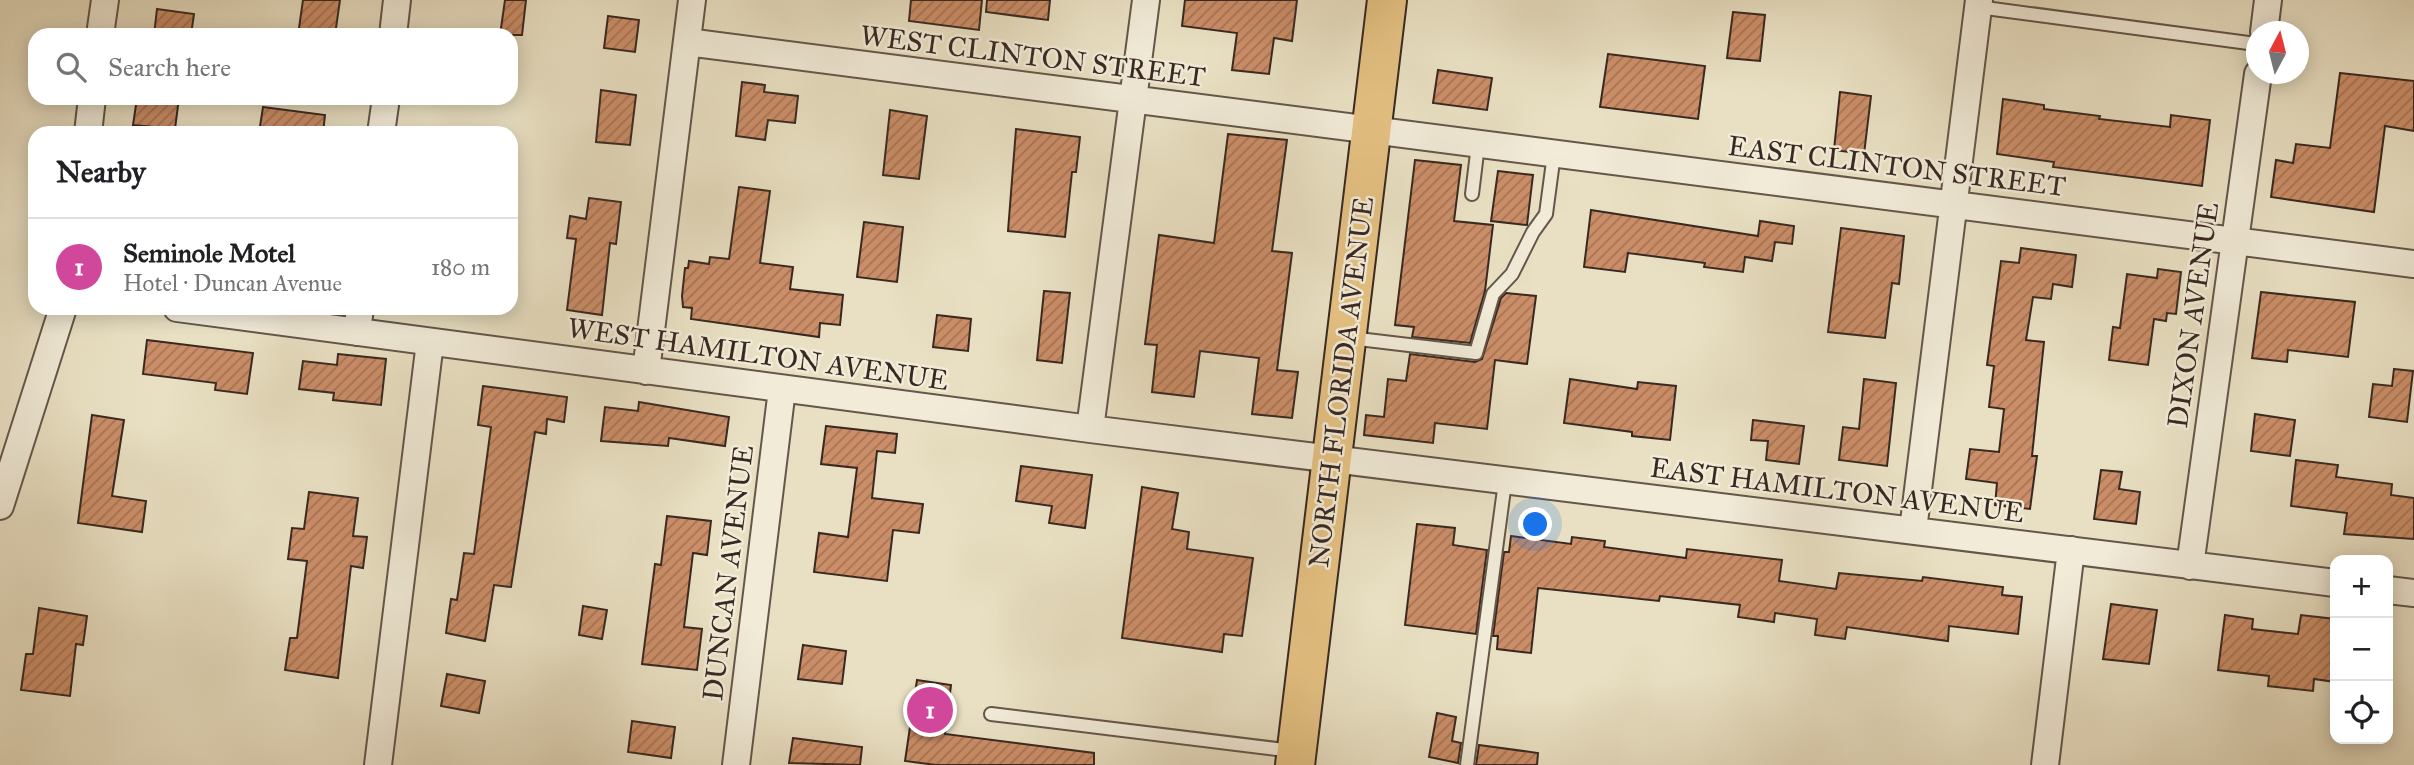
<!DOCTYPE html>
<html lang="en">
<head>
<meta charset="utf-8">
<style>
	:root { --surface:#fff; --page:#f6f6f6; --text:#202124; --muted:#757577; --line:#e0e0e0; --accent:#db2777 }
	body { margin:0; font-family:"IM FELL Great Primer",serif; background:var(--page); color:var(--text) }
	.controls { position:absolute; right:21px; bottom:21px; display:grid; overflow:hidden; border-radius:14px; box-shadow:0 4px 18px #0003 }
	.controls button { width:63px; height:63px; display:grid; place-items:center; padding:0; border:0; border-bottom:2px solid var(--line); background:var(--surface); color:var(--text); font:35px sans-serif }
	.compass { position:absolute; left:2246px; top:21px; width:63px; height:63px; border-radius:50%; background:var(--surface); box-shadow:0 4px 18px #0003; rotate:7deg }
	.you { position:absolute; left:1536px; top:525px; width:24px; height:24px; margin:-18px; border:5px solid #fff; border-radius:50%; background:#1a73e8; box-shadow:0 0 0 10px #1a73e833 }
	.badge { display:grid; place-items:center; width:46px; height:46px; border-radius:50%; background:var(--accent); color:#fff; font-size:23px; font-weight:700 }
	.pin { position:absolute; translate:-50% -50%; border:4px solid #fff; box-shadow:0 2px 7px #0006 }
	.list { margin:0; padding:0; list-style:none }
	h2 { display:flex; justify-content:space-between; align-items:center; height:91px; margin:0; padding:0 28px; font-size:30px }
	h2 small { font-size:23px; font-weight:400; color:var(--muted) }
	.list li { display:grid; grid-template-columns:46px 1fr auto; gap:21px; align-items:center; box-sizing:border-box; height:98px; padding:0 28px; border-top:2px solid var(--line) }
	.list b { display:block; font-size:26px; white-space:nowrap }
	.list p { margin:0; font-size:23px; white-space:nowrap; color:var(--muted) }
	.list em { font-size:23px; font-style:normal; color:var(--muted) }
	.icon { flex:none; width:38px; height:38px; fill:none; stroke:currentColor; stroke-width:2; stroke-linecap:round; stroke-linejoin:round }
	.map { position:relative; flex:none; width:2414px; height:765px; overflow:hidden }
	.search { position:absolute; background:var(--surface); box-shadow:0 4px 18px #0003; left:28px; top:28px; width:490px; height:77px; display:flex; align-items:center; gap:18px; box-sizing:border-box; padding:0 24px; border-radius:21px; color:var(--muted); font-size:26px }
	.panel { position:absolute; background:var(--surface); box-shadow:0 4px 18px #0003; left:28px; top:126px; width:490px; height:189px; border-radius:21px }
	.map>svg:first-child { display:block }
	.building { fill:url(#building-hatch); stroke:#382822; stroke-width:2 }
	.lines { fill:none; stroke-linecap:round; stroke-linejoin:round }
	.service-casing { stroke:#64564a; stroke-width:16 }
	.minor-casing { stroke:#64564a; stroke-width:30 }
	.primary-casing { stroke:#382822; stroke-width:42 }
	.service { stroke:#f1ebd8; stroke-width:12 }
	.minor { stroke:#f1ebd8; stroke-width:26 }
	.primary { stroke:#e4c082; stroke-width:38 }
	.labels { text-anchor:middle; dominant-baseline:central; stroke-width:5; stroke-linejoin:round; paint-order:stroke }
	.street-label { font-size:28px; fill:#382822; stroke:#f1ebd8 }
</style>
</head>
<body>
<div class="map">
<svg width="2414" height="765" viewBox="0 0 2414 765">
	<defs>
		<pattern id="building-hatch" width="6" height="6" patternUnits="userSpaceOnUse" patternTransform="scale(1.75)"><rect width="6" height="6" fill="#cb8e68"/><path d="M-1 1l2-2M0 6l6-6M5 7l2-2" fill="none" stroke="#a67455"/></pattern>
	</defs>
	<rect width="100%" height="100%" fill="#e9e0c3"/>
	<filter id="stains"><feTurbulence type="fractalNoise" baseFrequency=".00286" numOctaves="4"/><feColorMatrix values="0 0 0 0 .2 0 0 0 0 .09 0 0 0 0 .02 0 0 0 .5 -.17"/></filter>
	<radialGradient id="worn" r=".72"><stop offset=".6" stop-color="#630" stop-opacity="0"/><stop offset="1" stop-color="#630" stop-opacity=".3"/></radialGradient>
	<path class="building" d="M 303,0 L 340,0 L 335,35 L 298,35 Z
		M 505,0 L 526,0 L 522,35 L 500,35 Z
		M 911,0 L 982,0 L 979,30 L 909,21 Z
		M 987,0 L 1050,0 L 1048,20 L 986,12 Z
		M 1185,0 L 1297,0 L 1292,41 L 1274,38 L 1269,74 L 1232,70 L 1237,33 L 1182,26 Z
		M 157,9 L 194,14 L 191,35 L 154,35 Z
		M 1733,12 L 1765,15 L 1760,61 L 1727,58 Z
		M 608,16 L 639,20 L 635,52 L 604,48 Z
		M 1608,54 L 1705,66 L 1698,119 L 1600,107 Z
		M 1438,70 L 1492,78 L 1487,110 L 1433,103 Z
		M 2340,73 L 2414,81 L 2414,131 L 2385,126 L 2374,212 L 2271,197 L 2276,160 L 2293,163 L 2296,144 L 2330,148 Z
		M 742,82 L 765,85 L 764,92 L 798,96 L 795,123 L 768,120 L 765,140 L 736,136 Z
		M 601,90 L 636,95 L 630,145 L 596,142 Z
		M 1840,92 L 1871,96 L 1864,154 L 1834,150 Z
		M 137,98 L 179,98 L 175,129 L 133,125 Z
		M 2003,99 L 2044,105 L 2044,109 L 2100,116 L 2099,119 L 2170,127 L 2171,115 L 2210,120 L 2202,186 L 2053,167 L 2054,162 L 1997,154 Z
		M 263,107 L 325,115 L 323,133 L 259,133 Z
		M 890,110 L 927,116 L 919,179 L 883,175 Z
		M 1016,129 L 1080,137 L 1076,172 L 1072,172 L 1065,237 L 1008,231 Z
		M 1228,134 L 1287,140 L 1272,251 L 1292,253 L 1277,370 L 1298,372 L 1292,418 L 1252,414 L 1259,358 L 1200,351 L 1194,397 L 1152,392 L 1157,345 L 1145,344 L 1159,235 L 1214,243 Z
		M 1415,160 L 1461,165 L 1454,221 L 1493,225 L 1485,291 L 1470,343 L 1412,337 L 1414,327 L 1395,325 Z
		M 1498,171 L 1533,175 L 1527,225 L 1491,221 Z
		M 739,187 L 770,191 L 760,263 L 793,267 L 790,289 L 843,295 L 840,325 L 820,323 L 819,337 L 691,319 L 692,308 L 683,307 L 682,296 L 685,268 L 688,268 L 689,261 L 709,264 L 710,257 L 729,259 Z
		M 589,198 L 621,202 L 616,244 L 610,243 L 602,315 L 567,310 L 576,239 L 567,238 L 570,216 L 586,219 Z
		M 1591,210 L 1758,236 L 1760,221 L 1794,226 L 1792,244 L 1775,242 L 1772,261 L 1745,257 L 1743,272 L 1704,267 L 1705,263 L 1628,253 L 1625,272 L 1584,267 Z
		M 864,222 L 903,227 L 897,282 L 857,277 Z
		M 1841,228 L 1904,236 L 1899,284 L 1892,283 L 1885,338 L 1828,332 Z
		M 2021,248 L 2076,255 L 2072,287 L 2053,284 L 2051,299 L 2033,297 L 2026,340 L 2044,342 L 2032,456 L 2037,456 L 2030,509 L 1995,505 L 1997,483 L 1966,479 L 1970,449 L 1999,452 L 2004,409 L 1989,407 L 1994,366 L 1987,365 L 2001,261 L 2019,263 Z
		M 2158,269 L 2181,272 L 2176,314 L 2167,313 L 2166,321 L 2154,319 L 2148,365 L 2109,360 L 2113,327 L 2120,328 L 2127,274 L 2157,278 Z
		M 1044,291 L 1070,293 L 1062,363 L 1037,360 Z
		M 2261,292 L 2355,302 L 2348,357 L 2288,350 L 2287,362 L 2252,358 Z
		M 1506,293 L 1536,296 L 1527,364 L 1495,360 L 1487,429 L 1435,423 L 1433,443 L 1364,435 L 1366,415 L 1384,417 L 1388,379 L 1406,381 L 1410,354 L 1475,362 L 1482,359 L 1501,298 Z
		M 937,315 L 971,319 L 968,351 L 933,347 Z
		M 147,340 L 253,353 L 247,394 L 215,390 L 216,383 L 143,374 Z
		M 338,354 L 386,359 L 381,405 L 333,400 L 334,393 L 299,389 L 303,361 L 337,365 Z
		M 2394,369 L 2413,371 L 2407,422 L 2369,417 L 2373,384 L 2392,386 Z
		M 1570,379 L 1637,389 L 1638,382 L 1676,386 L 1670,440 L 1632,436 L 1632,432 L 1564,423 Z
		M 1864,379 L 1896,383 L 1887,466 L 1839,460 L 1843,427 L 1859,429 Z
		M 483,386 L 567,397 L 564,422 L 547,419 L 546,434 L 535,432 L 511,587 L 494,585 L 485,641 L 446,633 L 451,599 L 457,600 L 464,553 L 474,554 L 491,427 L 478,425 Z
		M 639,402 L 729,417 L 725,446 L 669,438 L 668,446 L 601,441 L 605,407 L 638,411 Z
		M 2255,414 L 2295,420 L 2290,456 L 2251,451 Z
		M 92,415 L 124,420 L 112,496 L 146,501 L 142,532 L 78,523 Z
		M 1753,420 L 1804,426 L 1799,464 L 1766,460 L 1768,441 L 1751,440 Z
		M 826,426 L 897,434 L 895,453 L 877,451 L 872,498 L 923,504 L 919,533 L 893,530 L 887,581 L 814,572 L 819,533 L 848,537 L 857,468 L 821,464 Z
		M 2296,460 L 2338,465 L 2336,477 L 2392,484 L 2391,495 L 2414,498 L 2414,539 L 2344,534 L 2347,513 L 2291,506 Z
		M 1021,466 L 1092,475 L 1085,528 L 1049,523 L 1052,506 L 1016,501 Z
		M 2101,470 L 2122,472 L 2119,489 L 2140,492 L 2136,524 L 2094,519 Z
		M 1142,487 L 1178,493 L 1172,529 L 1189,532 L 1187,549 L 1253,558 L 1242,636 L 1224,634 L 1222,652 L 1122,638 Z
		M 309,492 L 358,498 L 353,536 L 367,537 L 363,568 L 351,566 L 338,678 L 285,670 L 290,638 L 297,638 L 307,561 L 288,559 L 292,528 L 304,529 Z
		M 667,516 L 711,521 L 707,555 L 693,553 L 684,627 L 702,629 L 697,670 L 642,664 L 655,564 L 661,565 Z
		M 1417,524 L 1455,528 L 1453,545 L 1487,550 L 1476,634 L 1405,625 Z
		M 1511,536 L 1571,544 L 1572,537 L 1605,541 L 1604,547 L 1686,558 L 1687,549 L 1782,560 L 1779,581 L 1836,589 L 1839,573 L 1922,581 L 1923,577 L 2003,587 L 2002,595 L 2022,597 L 2018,634 L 1949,626 L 1948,641 L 1847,627 L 1845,639 L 1815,635 L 1817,619 L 1775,613 L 1774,622 L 1738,617 L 1740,605 L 1660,596 L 1659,601 L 1538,588 L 1531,653 L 1497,649 L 1498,636 L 1493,636 L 1504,552 L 1509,552 Z
		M 2111,604 L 2157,610 L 2149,664 L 2103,659 Z
		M 583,606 L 607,610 L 602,639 L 579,635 Z
		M 39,608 L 87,616 L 83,645 L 76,644 L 70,696 L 21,690 L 26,654 L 33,654 Z
		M 2225,615 L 2253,619 L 2252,629 L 2298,634 L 2301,615 L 2335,619 L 2335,682 L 2314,679 L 2313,691 L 2268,686 L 2269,676 L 2218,670 Z
		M 803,645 L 846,651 L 842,684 L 798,679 Z
		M 447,674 L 485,681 L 479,713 L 441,706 Z
		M 917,680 L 951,685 L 945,734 L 1094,753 L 1094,765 L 936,765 L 905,761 Z
		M 1437,713 L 1456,717 L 1452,741 L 1461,743 L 1458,763 L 1429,757 Z
		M 632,721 L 675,727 L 671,758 L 628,752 Z
		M 793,738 L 862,747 L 860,765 L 789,763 Z
		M 1479,745 L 1538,753 L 1537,765 L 1476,765 Z"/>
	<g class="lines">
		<defs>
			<path id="service" d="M 1978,7 L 2256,44
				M 1472,194 L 1478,145
				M 1350,338 L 1476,353 L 1493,294 L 1512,274 L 1533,232 L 1546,214 L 1554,154
				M 991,714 L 1293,751
				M 1467,765 L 1505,482"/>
			<path id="minor" d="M 2264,32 L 2268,0
				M 100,35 L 105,0
				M 393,35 L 397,0
				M 687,42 L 2414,264
				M 88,133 L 92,98
				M 381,133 L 386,98
				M 177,308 L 1090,429 L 2335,583
				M 357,332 L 360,308
				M 646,371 L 692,0
				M 1090,429 L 1146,0
				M 0,506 L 63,308
				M 1913,530 L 1979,0
				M 2190,566 L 2258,74
				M 2388,590 L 2414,593
				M 378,765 L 430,342
				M 736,765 L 782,389
				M 2045,765 L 2071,550"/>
			<path id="primary" d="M 1295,765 L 1387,0"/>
		</defs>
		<use href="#service" class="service-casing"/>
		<use href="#minor" class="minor-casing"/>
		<use href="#primary" class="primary-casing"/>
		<use href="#service" class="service"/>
		<use href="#minor" class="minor"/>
		<use href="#primary" class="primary"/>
	</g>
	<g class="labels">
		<g class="street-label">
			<text transform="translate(1033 56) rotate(7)">WEST CLINTON STREET</text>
			<text transform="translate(1897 166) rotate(7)">EAST CLINTON STREET</text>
			<text transform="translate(2193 315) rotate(-82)">DIXON AVENUE</text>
			<text transform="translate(758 354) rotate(8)">WEST HAMILTON AVENUE</text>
			<text transform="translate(1341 382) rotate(-83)">NORTH FLORIDA AVENUE</text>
			<text transform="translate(1837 490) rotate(7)">EAST HAMILTON AVENUE</text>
			<text transform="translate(728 573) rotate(-83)">DUNCAN AVENUE</text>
		</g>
	</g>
	<rect width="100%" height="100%" filter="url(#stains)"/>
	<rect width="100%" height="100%" fill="url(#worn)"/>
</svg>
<div class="controls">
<button>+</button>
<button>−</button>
<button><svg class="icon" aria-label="locate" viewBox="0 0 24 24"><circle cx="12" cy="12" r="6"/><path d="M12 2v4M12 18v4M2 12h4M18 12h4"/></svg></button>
</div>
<svg class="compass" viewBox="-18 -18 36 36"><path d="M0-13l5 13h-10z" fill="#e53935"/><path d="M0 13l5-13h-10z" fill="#757577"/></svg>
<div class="you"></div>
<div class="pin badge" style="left:930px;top:710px;background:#d1479c">1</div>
<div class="search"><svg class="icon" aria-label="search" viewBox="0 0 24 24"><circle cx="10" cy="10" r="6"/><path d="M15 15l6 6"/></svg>Search here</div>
<section class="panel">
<h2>Nearby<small></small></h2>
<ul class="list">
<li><span class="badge" style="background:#d1479c">1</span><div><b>Seminole Motel</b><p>Hotel · Duncan Avenue</p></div><em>180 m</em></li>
</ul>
</section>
</div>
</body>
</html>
